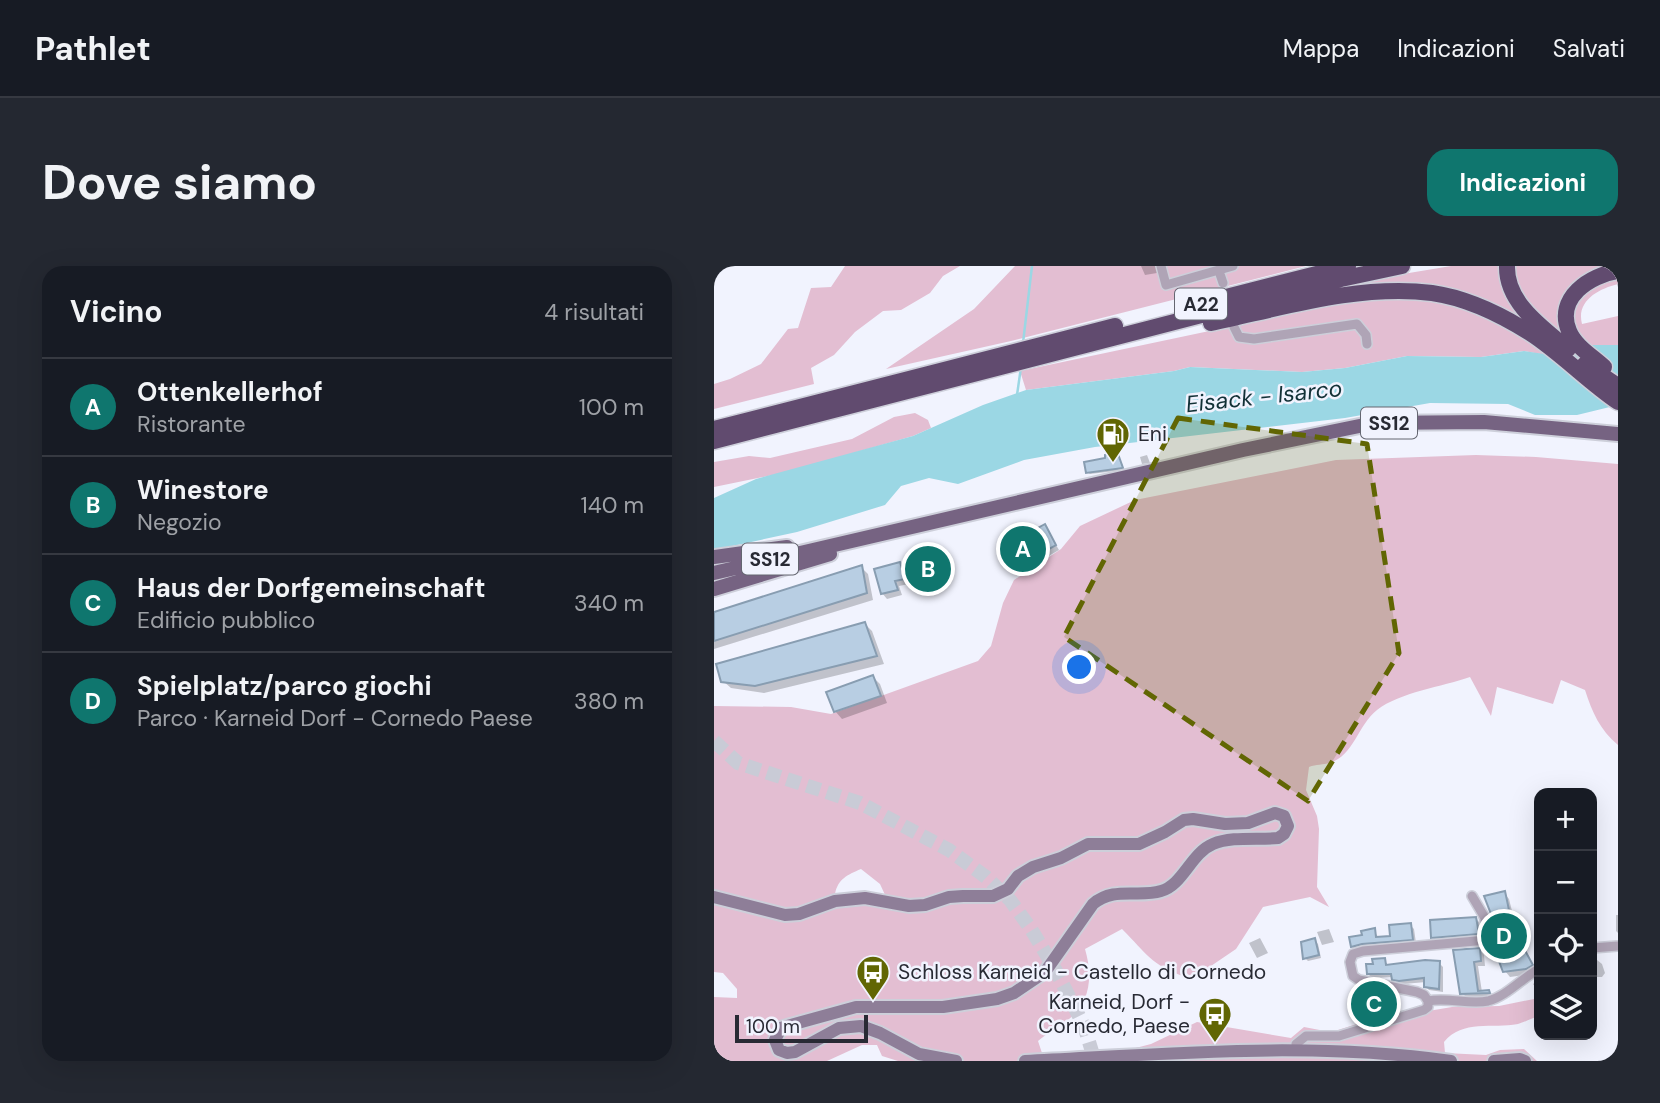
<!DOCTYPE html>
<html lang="it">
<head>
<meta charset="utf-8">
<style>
	:root { --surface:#171b24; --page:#242831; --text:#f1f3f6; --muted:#9ea1a6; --line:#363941; --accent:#0f766e }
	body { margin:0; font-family:"DM Sans",sans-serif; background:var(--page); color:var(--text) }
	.controls { position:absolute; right:21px; bottom:21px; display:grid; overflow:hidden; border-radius:14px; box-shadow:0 7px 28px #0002 }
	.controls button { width:63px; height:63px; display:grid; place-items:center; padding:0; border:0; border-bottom:2px solid var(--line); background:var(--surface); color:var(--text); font:35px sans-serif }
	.scale { position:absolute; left:21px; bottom:18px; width:133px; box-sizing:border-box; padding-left:7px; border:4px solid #282a34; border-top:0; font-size:19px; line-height:24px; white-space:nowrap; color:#282a34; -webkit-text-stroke:5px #f1f3fe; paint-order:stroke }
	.you { position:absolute; left:366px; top:402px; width:24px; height:24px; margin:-18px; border:5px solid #fff; border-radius:50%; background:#1a73e8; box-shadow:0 0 0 10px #1a73e833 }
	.badge { display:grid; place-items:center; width:46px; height:46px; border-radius:50%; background:var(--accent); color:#fff; font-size:23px; font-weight:700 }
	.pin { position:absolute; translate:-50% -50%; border:4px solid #fff; box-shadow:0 2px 7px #0006 }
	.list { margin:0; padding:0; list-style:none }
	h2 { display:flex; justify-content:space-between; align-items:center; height:91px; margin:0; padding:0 28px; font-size:30px }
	h2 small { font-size:23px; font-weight:400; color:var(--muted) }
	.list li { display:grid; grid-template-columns:46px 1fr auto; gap:21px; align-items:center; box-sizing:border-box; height:98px; padding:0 28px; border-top:2px solid var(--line) }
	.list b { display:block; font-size:26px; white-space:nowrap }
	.list p { margin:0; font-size:23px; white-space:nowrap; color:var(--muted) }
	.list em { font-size:23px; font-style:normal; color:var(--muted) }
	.icon { flex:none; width:38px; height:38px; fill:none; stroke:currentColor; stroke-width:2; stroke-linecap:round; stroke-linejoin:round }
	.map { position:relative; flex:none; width:904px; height:795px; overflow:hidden; border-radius:21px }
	header { display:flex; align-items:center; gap:42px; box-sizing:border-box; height:98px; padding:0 35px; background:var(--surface); border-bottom:2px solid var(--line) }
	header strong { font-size:33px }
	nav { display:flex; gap:38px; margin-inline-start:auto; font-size:24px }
	.intro { display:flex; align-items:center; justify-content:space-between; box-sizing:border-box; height:168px; padding:0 42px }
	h1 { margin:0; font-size:49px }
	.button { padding:18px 32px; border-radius:21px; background:var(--accent); color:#fff; font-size:24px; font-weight:700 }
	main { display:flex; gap:42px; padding:0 42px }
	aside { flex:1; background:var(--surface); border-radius:21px; box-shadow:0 7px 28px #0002 }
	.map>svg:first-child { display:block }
	.green { fill:#e3bed2; fill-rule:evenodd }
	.water { fill:#9bd7e4 }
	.shadow { fill:#0003 }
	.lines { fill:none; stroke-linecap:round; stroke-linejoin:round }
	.stream { stroke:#9bd7e4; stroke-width:2.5 }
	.building { fill:#b8cee3; stroke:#889db1; stroke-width:2 }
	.primary-tunnel { stroke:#c9cbd6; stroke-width:14; stroke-dasharray:14 7; stroke-linecap:butt }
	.street-casing { stroke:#cdcfda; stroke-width:12 }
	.secondary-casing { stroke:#cdcfda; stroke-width:16 }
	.primary-casing { stroke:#cdcfda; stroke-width:18 }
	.highway-casing { stroke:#cdcfda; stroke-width:19 }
	.street { stroke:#afa4b6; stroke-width:9 }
	.secondary { stroke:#8e7e98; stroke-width:12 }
	.primary { stroke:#766382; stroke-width:14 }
	.highway { stroke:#614b6f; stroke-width:16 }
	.marked { fill:#616603; fill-opacity:0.2; stroke:#616603; stroke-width:5; stroke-dasharray:14 9; stroke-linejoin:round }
	.labels { text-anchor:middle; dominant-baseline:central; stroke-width:5; stroke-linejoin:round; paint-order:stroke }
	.shield { fill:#f1f3fe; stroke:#646671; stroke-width:2 }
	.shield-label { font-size:19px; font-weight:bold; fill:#282a34 }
	.poi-label { font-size:21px; fill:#282a34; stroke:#f1f3fe; text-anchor:start }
	.water-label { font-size:23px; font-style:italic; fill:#123137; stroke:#f1f3fe }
</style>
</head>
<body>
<header>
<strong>Pathlet</strong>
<nav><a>Mappa</a><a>Indicazioni</a><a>Salvati</a></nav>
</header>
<div class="intro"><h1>Dove siamo</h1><a class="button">Indicazioni</a></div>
<main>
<aside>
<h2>Vicino<small>4 risultati</small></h2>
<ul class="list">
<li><span class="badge">A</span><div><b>Ottenkellerhof</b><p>Ristorante</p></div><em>100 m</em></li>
<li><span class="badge">B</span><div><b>Winestore</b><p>Negozio</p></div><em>140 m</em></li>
<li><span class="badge">C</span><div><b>Haus der Dorfgemeinschaft</b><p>Edificio pubblico</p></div><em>340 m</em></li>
<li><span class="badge">D</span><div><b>Spielplatz/parco giochi</b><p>Parco · Karneid Dorf - Cornedo Paese</p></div><em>380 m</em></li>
</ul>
</aside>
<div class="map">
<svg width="904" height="795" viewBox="0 0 904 795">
	<rect width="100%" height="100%" fill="#f1f3fe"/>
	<path class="green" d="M 131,0 L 246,0 L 229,10 L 216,27 L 187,44 L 169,45 L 141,66 L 120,89 L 97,102 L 100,118 L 0,143 L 0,118 L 16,113 L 47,98 L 74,63 L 84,62 L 97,22 L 117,21 Z
		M 301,0 L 592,0 L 297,75 L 172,103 L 260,43 Z
		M 737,0 L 788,0 L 825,66 L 757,32 L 607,27 L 671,11 Z
		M 799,0 L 903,0 L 863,17 L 854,73 L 832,56 L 804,24 Z
		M 904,10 L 904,18 C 884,23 862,35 868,58 L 904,50 L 904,79 L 873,79 C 855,61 855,51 865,28 Z
		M 697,30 L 745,40 L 793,59 L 837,90 L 810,85 L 767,91 L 693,90 L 631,102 L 588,106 L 476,101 L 460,105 L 312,124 L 306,105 L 647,33 Z
		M 201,147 L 214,154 L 217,162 L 199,170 L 73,206 L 0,221 L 0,196 L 35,190 L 56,192 L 138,173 L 180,151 Z
		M 762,189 L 822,191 L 904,198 L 904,479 C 886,464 878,446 871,424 L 847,414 L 839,438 L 783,421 L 777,450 L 756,411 C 728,421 686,426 663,444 C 644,459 640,489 616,497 C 609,499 602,498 595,501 L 592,524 L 603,550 L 605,563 L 603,621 L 615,641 L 596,631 L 549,641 L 522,683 L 494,702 L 471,711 C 436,698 433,688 408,663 L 371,683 C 379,710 377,739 351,756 C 342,763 333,767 324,775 L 328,787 L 410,785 L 437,778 L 483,756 L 577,772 L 590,761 L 611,765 L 624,764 L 649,756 L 738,741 L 785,740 L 825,732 L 825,750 C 818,752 811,756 804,758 C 778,763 749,753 730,776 L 731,787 L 772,789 L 786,784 L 810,783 L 823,795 L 184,795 L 168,790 L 163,779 L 148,779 L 113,795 L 0,795 L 0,731 L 23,732 L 23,723 L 9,707 L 0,706 L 0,440 L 77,441 L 117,448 L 264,395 L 277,380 L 289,337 L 300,314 L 347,283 L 366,260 L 421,234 L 622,194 ZM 147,603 L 166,618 L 172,631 L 154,627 L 121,628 C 124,613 133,609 147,603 Z"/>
	<path class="water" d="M 873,79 L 904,79 L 904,139 L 863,149 L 821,149 L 794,138 L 716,137 L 631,152 L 381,181 L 310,194 L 244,218 L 215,212 L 187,220 L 171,239 L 83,266 L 0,284 L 0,232 L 42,213 L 199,170 L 269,139 L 312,124 L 460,105 L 476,101 L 588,106 L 631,102 L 693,90 L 767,91 L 810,85 L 837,89 Z"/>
	<path class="shadow" d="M 427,0 L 443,0 L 443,7 L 431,9 Z
		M 403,187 L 410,204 L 376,208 L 373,206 Z
		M 433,189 L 436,197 L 428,198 L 426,191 Z
		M 331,260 L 345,284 L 314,302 L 302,284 L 318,275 Z
		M 186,298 L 191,303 L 195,318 L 185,320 L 188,329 L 173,333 L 168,327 Z
		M 147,301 L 154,308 L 159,334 L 0,383 L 0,348 Z
		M 151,358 L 158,365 L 170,398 L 50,427 L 17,422 L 9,415 Z
		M 159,411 L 166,418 L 173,437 L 128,453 L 121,445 Z
		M 790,627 L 795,633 L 799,649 L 783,652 L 778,647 Z
		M 902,649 L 904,649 L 904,667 L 902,665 Z
		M 762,653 L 765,656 L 767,670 L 721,674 L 718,671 Z
		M 696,659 L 700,663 L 702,677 L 642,684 L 638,681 L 660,664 L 665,673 L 678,672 Z
		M 878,659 L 882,663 L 882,675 L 878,675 Z
		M 615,663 L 620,676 L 608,679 L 603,666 Z
		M 546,672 L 554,687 L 543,692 L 535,677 Z
		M 600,674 L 604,678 L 607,692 L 594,695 L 591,692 Z
		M 808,681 L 823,704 L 817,708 L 796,711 L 791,705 Z
		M 765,683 L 770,689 L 771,700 L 764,700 L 768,726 L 774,725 L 780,731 L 753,732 L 748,727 L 741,686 Z
		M 878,690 L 888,698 L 891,707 L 888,711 L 878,711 Z
		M 670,694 L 675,701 L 725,697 L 729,701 L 729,726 L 715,724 L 711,720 L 712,716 L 690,718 L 683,717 L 679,711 L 658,712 L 654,708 L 661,699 Z
		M 825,713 L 825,727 L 819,718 Z
		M 681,730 L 686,735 L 682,741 L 674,744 L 672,752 L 658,756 L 652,751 Z"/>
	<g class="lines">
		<path class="stream" d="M 309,77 L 318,0
			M 303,129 L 307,101"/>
	</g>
	<path class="building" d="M 403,185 L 409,202 L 372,207 L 370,196 L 391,192 L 391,189 Z
		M 331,258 L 342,279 L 308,298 L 300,283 L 316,274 L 313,268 Z
		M 186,296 L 191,313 L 181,315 L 184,324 L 167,328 L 160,303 Z
		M 148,299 L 153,327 L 0,375 L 0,346 Z
		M 151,356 L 163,390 L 41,420 L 7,416 L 2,398 Z
		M 159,409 L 167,430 L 120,446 L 112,426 Z
		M 791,625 L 795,644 L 777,648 L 770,630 Z
		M 762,651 L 765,668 L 717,672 L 716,654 Z
		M 697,657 L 699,674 L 648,678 L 637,681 L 635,671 L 648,669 L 647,665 L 661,662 L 662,671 L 676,670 L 675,659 Z
		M 601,672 L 605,689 L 589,693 L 587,676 Z
		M 808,679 L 819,699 L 812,703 L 789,706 L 783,690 Z
		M 766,682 L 767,695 L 760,696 L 764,725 L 775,724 L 776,727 L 746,728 L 739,684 Z
		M 671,692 L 672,699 L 711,694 L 726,695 L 725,723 L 710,721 L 710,712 L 685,715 L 678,714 L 677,708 L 653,708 L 652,698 L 659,698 L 658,693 Z
		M 663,725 L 682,729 L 676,737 L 669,739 L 667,747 L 651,752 L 645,732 Z"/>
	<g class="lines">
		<path class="primary-tunnel" d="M 0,475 L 24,497 L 146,537 L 235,584 L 272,611 L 296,634 L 317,663 L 341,703 L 370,760 L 381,795"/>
		<defs>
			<path id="street" d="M 447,0 L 452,19 L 519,0
				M 505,5 L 509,17
				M 520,61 L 525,71 L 540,73 L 643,58 L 652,69 L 653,78
				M 878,682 L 904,680
				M 714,735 L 710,729 L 703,726 L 645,714 L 639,710 L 636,696 L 639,688 L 649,685 L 773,674 L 771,652 L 758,630
				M 714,735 C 734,731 756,739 774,735 C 793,730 808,712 825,703
				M 583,784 L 582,778 L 592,770 L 625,770 L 710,744 L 714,741 L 714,735"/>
			<path id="secondary" d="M 0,631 L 71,649 L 85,648 L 121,635 L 151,632 L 195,640 L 211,639 L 235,631 L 249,630 L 279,630 L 294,623 L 304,610 L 319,601 L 347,592 L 374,578 L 425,578 L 451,566 L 470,554 L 479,553 L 511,558 L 534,557 L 561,547 L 570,550 L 574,560 L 570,568 L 564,572 C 544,574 518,570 499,578 C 477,587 469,619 447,625 C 424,632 400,620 379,638 L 331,706 L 300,727 L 283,733 L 229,741 L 142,741 L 73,760 L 67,762 L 61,774 L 65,784 L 73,787 L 81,786 L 125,762 L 147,760 L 166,767 L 205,788 L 242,795
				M 311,795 C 453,788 596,775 737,795
				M 780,795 L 806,793 L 811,795"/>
			<path id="primary" d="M 0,291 L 73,281
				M 0,307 L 529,184 L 660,157 L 770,156 L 904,168
				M 0,323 L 116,288"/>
			<path id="highway" d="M 793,0 C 792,37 829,62 854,83
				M 473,41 L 634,0
				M 497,57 C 568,42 644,18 718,27 C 753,32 786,48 816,67 C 847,87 873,115 904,136
				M 871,98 L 904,120
				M 890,101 C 878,90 861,80 855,65 C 841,32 876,9 904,5
				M 0,163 L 401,60
				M 0,175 L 627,13 L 688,0"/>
		</defs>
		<use href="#street" class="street-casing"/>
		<use href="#secondary" class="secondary-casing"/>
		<use href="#primary" class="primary-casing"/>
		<use href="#highway" class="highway-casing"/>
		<use href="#street" class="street"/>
		<use href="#secondary" class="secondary"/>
		<use href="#primary" class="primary"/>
		<use href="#highway" class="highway"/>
	</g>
	<path class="marked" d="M 464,152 L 653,178 L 685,387 L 594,535 L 350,371 Z"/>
	<defs>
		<symbol id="fuel-pin" viewBox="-11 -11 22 30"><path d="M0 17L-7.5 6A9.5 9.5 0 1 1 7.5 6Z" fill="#616603" stroke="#f1f3fe"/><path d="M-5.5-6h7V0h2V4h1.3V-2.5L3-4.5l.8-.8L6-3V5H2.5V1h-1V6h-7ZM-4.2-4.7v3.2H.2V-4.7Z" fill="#fff"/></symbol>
		<symbol id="bus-pin" viewBox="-11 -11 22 30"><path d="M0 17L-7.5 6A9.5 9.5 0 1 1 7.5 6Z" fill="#616603" stroke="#f1f3fe"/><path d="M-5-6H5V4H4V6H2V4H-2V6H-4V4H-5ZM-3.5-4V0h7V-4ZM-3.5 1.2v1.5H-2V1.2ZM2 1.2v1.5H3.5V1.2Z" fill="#fff"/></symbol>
	</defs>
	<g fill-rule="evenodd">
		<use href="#fuel-pin" x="380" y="149" width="38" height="52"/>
		<use href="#bus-pin" x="140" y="687" width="38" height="52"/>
		<use href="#bus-pin" x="482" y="729" width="38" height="52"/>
	</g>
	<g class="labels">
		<g class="shield">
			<rect x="461" y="22.5" width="52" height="31" rx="5"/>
			<rect x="647" y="141.5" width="56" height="31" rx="5"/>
			<rect x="28" y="277.5" width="56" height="31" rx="5"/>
		</g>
		<g class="shield-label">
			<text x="487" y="38">A22</text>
			<text x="675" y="157">SS12</text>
			<text x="56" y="293">SS12</text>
		</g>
		<g class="poi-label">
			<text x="424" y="168">Eni</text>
			<text x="184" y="706">Schloss Karneid - Castello di Cornedo</text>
			<text x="476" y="736" text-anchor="end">Karneid, Dorf -<tspan x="476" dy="24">Cornedo, Paese</tspan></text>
		</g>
		<g class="water-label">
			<text transform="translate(550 130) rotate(-6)">Eisack - Isarco</text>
		</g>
	</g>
</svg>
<div class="controls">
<button>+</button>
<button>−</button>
<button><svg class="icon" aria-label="locate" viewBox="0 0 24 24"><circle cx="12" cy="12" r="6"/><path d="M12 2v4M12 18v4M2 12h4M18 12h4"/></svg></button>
<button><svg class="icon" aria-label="layers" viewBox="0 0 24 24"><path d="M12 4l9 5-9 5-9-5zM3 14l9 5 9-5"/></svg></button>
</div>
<div class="scale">100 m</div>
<div class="you"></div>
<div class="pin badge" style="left:309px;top:283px">A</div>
<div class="pin badge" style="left:214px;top:303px">B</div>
<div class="pin badge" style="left:660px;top:738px">C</div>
<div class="pin badge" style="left:790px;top:670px">D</div>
</div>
</main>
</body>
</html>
